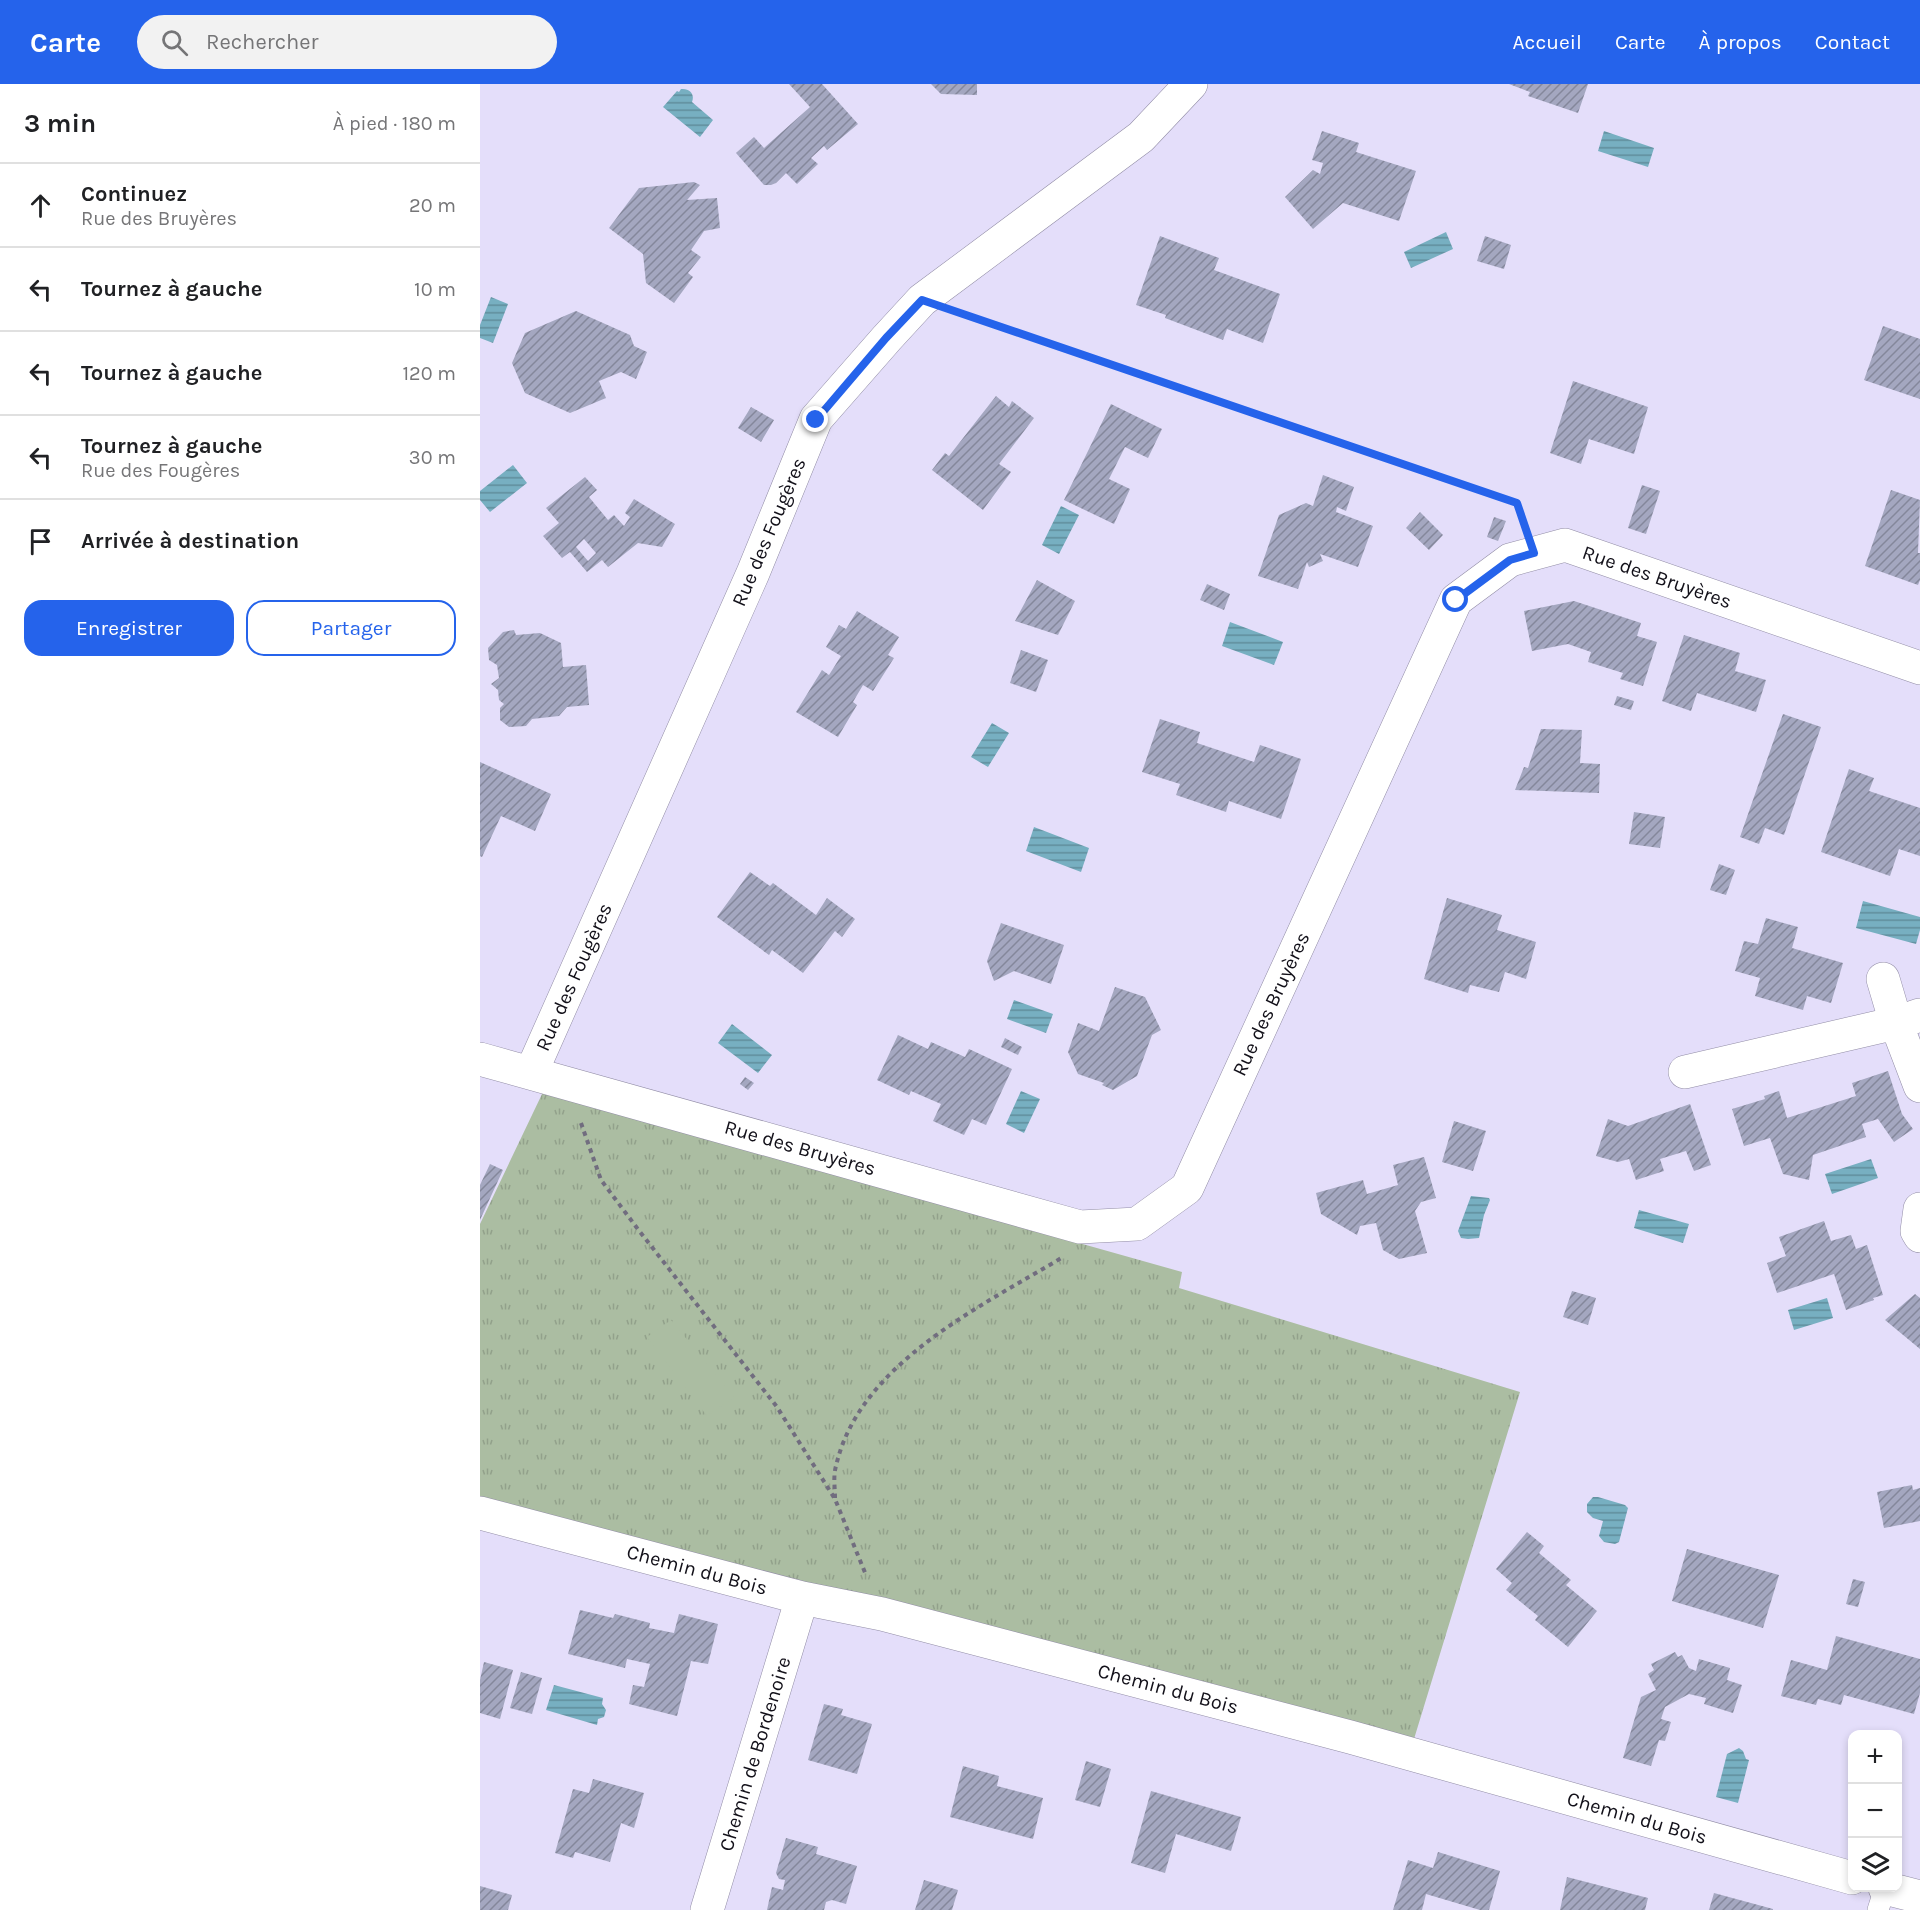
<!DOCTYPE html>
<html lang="fr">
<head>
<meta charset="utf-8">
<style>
	:root { --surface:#fff; --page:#f2f2f2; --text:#202124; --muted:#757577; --line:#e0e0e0; --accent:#2563eb }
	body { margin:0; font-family:Karla,sans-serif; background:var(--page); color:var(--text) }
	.controls { position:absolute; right:18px; bottom:18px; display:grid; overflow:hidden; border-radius:12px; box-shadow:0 3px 9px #0003 }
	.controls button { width:54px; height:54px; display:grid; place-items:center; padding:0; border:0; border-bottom:2px solid var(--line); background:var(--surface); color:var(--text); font:30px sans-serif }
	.stop { position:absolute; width:18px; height:18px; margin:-14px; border:4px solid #2563eb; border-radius:50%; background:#fff }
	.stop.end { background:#2563eb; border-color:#fff; box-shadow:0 2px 6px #0008 }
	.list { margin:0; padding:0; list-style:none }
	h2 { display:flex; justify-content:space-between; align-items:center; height:78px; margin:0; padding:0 24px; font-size:26px }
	h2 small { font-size:20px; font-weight:400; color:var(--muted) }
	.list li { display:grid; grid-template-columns:39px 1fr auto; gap:18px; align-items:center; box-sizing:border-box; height:84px; padding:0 24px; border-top:2px solid var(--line) }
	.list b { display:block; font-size:22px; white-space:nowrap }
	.list p { margin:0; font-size:20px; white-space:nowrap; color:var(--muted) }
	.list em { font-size:20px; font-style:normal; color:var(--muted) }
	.actions { display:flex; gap:12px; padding:18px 24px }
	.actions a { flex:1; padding:14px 0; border:2px solid var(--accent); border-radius:18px; text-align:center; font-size:21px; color:var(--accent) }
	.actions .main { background:var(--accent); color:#fff }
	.icon { flex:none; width:33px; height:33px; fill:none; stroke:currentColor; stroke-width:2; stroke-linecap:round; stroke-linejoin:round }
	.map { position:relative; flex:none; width:1440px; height:1826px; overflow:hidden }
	header { display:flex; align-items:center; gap:36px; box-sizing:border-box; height:84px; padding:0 30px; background:var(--accent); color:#fff }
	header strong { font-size:28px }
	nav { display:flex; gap:33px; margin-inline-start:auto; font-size:21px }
	.search { width:420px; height:54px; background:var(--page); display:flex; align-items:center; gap:15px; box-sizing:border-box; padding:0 21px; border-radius:33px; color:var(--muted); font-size:22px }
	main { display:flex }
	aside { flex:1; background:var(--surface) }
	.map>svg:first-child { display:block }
	.park { fill:url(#park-tufts) }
	.garden { fill:#abbda2 }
	.water { fill:url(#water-rules) }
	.building { fill:url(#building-hatch); fill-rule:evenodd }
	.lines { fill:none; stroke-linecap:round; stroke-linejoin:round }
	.lane-casing { stroke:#928da6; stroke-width:22 }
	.street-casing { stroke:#928da6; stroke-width:34 }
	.path { stroke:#716d7f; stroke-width:4; stroke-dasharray:4.5 4.5; stroke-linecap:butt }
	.lane { stroke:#fff; stroke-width:21 }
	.street { stroke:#fff; stroke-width:33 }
	.route { stroke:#2563eb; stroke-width:8 }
	.labels { text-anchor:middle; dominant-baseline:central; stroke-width:4.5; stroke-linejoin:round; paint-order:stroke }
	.street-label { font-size:20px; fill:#121019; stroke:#fff }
</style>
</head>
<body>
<header>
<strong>Carte</strong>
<div class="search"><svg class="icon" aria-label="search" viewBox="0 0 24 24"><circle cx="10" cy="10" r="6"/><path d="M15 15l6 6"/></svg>Rechercher</div>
<nav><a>Accueil</a><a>Carte</a><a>À propos</a><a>Contact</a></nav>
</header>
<main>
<aside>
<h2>3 min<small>À pied · 180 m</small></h2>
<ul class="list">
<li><svg class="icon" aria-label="ahead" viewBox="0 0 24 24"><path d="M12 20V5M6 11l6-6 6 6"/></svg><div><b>Continuez</b><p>Rue des Bruyères</p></div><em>20 m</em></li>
<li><svg class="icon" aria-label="left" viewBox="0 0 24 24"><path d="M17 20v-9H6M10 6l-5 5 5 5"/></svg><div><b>Tournez à gauche</b></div><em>10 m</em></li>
<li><svg class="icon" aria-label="left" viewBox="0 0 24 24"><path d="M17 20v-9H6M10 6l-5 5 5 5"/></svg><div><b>Tournez à gauche</b></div><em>120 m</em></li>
<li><svg class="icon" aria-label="left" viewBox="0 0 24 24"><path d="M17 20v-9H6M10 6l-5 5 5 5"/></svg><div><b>Tournez à gauche</b><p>Rue des Fougères</p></div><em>30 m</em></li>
<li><svg class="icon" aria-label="arrive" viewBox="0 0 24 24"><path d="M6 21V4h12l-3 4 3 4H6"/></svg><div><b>Arrivée à destination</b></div></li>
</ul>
<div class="actions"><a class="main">Enregistrer</a><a>Partager</a></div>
</aside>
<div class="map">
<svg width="1440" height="1826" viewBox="0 0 1440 1826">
	<defs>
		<pattern id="park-tufts" width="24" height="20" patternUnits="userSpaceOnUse" patternTransform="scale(1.5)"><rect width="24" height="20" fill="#abbda2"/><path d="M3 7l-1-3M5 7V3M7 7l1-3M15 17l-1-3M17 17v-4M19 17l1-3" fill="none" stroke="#92a18b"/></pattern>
		<pattern id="water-rules" width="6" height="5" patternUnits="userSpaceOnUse" patternTransform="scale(1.5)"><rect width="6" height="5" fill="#77afc1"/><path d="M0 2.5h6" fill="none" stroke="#608d9c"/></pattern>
		<pattern id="building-hatch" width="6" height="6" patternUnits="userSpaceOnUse" patternTransform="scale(1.5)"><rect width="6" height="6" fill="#a4a7c0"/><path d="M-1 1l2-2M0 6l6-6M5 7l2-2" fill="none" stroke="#84879b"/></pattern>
	</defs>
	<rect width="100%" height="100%" fill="#e4defa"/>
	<path class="park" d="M 63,1008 L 702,1188 L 699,1204 L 1040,1308 L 934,1655 L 0,1417 L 0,1140 Z"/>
	<path class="garden" d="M 191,1236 L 254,1313 L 227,1332 L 167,1253 Z"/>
	<path class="water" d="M 201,5 C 210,4 215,10 212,18 L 233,36 L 220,53 L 183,23 L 197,7 L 199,8 Z
		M 1124,47 L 1174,64 L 1168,83 L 1118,67 Z
		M 966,148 L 973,165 L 931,184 L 924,168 Z
		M 11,213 L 28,220 L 13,259 L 0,254 L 0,241 Z
		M 33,381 L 47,399 L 10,428 L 0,416 L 0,407 Z
		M 581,422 L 599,431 L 579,470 L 562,461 Z
		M 750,538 L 803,558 L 794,581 L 742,562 Z
		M 512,639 L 529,649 L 508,683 L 491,673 Z
		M 554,743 L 609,764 L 601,788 L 546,767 Z
		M 1383,817 L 1440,833 L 1440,846 L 1436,860 L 1376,844 Z
		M 534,916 L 573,930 L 566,949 L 527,935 Z
		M 252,940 L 292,971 L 278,989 L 238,959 Z
		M 541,1007 L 560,1015 L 544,1049 L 526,1040 Z
		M 1391,1075 L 1398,1094 L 1352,1110 L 1345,1090 Z
		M 991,1112 L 1009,1114 L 1010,1116 L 1004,1131 L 999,1154 L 988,1155 L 981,1154 L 978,1147 Z
		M 1159,1126 L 1209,1140 L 1203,1159 L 1154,1144 Z
		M 1347,1214 L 1353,1234 L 1314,1246 L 1308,1226 Z
		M 1113,1413 L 1118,1413 L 1145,1421 L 1148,1424 L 1139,1458 L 1135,1460 L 1124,1458 L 1119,1452 L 1123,1437 L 1113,1434 L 1107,1428 L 1107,1420 Z
		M 74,1601 L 123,1614 L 122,1620 L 126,1626 L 124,1633 L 118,1635 L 117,1641 L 66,1626 Z
		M 1259,1664 L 1263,1667 L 1266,1675 L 1269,1676 L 1258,1719 L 1236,1713 L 1247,1670 Z"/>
	<path class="building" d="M 309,0 L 342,0 L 378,40 L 347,66 L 344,62 L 331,74 L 338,80 L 317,100 L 306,89 L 296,99 L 291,101 L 284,101 L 256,69 L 274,53 L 284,64 L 330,23 Z
		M 451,0 L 497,0 L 497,11 L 461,10 Z
		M 1029,0 L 1108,0 L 1098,29 L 1048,12 L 1050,8 Z
		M 842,47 L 879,59 L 876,68 L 936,87 L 919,137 L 863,119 L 833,145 L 805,113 L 833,86 L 840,90 L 843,79 L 832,76 Z
		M 214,98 L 220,101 L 207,116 L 237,114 L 240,144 L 224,147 L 211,166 L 221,173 L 208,189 L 213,193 L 194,219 L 166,199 L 163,170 L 129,144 L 159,104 Z
		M 680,152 L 739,174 L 734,186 L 800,210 L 783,259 L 747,245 L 743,256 L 685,234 L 686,231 L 656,221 Z
		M 1005,152 L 1031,161 L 1024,185 L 997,177 Z
		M 96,227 L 150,251 L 154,262 L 167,268 L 156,295 L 141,288 L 119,297 L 126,314 L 90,329 L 45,309 L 32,279 L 45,249 Z
		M 1403,242 L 1440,255 L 1440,315 L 1384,296 Z
		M 1093,297 L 1168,323 L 1154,370 L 1109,355 L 1101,380 L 1070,369 Z
		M 516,312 L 529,323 L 532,317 L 554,334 L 519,380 L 531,388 L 503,426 L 452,386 L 465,369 L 469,372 Z
		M 631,320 L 682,345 L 668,374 L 645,363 L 629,395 L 650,405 L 634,440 L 584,416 Z
		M 271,323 L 294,336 L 281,358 L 258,344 Z
		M 843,391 L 874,403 L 866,427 L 857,423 L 856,428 L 893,442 L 878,483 L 840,470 L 843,477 L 829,483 L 827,478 L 818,505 L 778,492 L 799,431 L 826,419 L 833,422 Z
		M 105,393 L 117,406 L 109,413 L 128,436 L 134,431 L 144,442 L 150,433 L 145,429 L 154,415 L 195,440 L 182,463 L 158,459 L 128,483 L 122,476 L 107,488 L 90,468 L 82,474 L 63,452 L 79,439 L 66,424 ZM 104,455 L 116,469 L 108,477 L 96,463 Z
		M 1162,401 L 1180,407 L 1166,450 L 1148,444 Z
		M 1411,406 L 1440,416 L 1438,469 L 1440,469 L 1440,496 L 1438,501 L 1385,482 Z
		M 940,428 L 963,451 L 949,466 L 926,444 Z
		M 1014,433 L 1026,437 L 1018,457 L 1007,453 Z
		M 557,496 L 595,517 L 578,551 L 535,537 Z
		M 727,500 L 750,510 L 744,526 L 720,516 Z
		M 1094,517 L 1161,539 L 1157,552 L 1177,558 L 1163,602 L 1140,595 L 1143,589 L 1108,578 L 1111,568 L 1088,560 L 1052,567 L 1044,527 Z
		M 377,527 L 419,553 L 408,571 L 414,574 L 393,607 L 383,601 L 373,618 L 377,621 L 358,653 L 316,628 L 342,586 L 349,591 L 361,572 L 346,563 L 359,541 L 366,545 Z
		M 34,546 L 36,551 L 60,549 L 81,559 L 83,583 L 106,581 L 109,621 L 87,623 L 79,632 L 52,635 L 46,642 L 29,643 L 20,636 L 20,624 L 24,620 L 19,616 L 18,606 L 11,600 L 19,594 L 17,581 L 9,576 L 8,564 L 23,548 Z
		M 1204,551 L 1260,569 L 1255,587 L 1286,596 L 1276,628 L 1217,609 L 1211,627 L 1182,617 Z
		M 541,566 L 568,576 L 556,608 L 530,599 Z
		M 1137,612 L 1154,617 L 1151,626 L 1134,621 Z
		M 1303,630 L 1341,643 L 1304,751 L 1285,744 L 1279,760 L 1260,753 Z
		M 680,635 L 720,648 L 717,659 L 774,678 L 780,661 L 821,675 L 801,735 L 749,717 L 746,728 L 696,711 L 700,700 L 662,688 Z
		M 1061,645 L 1102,646 L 1100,679 L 1120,680 L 1119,709 L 1035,706 L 1044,683 L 1048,684 Z
		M 0,678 L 71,710 L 55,747 L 21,732 L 2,773 L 0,772 Z
		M 1369,685 L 1394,694 L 1389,707 L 1440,724 L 1440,772 L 1419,765 L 1410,792 L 1341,768 Z
		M 1154,728 L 1185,733 L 1180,764 L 1149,760 Z
		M 1239,780 L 1255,786 L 1246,811 L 1230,806 Z
		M 270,788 L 290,802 L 293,799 L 336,831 L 347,814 L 375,835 L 362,853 L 355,847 L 323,889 L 292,866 L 289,871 L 237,833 Z
		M 967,814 L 1022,831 L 1017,846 L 1056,858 L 1046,895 L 1025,888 L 1019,908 L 990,901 L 988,909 L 944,895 Z
		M 1286,834 L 1318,843 L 1312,864 L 1363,879 L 1351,919 L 1327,912 L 1323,926 L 1275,912 L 1280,894 L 1255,887 L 1264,857 L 1278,860 Z
		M 521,839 L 584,861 L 571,900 L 534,887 L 514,897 L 507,877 Z
		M 635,903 L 665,913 L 681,946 L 672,951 L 657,992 L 633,1006 L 622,1001 L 624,999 L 598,990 L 588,968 L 598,939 L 619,947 Z
		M 418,951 L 448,965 L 451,958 L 485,973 L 489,965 L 532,985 L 506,1041 L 492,1035 L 484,1051 L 453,1037 L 461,1020 L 431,1007 L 429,1011 L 397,996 Z
		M 525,954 L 542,963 L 538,971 L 521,963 Z
		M 1408,987 L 1422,1030 L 1433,1045 L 1414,1058 L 1398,1035 L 1382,1040 L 1386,1053 L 1333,1071 L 1329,1096 L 1303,1090 L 1290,1054 L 1264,1062 L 1252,1025 L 1285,1015 L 1284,1012 L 1299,1007 L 1307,1034 L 1376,1012 L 1372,999 Z
		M 265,993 L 274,999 L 268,1006 L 260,1000 Z
		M 1210,1020 L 1231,1081 L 1214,1087 L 1206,1067 L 1180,1075 L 1184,1087 L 1156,1096 L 1149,1075 L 1138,1078 L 1116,1072 L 1128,1035 L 1148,1042 Z
		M 974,1037 L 1006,1047 L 993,1087 L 962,1078 Z
		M 944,1073 L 956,1114 L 941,1118 L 935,1127 L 947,1169 L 919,1175 L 903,1166 L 896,1139 L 880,1142 L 877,1151 L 841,1130 L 836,1109 L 883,1096 L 887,1110 L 918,1101 L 913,1081 Z
		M 10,1080 L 23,1086 L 0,1136 L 0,1101 Z
		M 1344,1137 L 1351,1157 L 1371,1151 L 1376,1165 L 1387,1161 L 1403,1211 L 1393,1214 L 1394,1216 L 1366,1226 L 1354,1190 L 1297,1209 L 1287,1179 L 1306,1172 L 1299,1153 Z
		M 1092,1207 L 1116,1214 L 1108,1241 L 1083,1233 Z
		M 1435,1210 L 1440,1214 L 1440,1265 L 1405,1236 Z
		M 1432,1401 L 1433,1406 L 1440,1404 L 1440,1437 L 1404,1444 L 1397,1408 Z
		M 1047,1448 L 1064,1462 L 1059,1469 L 1091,1496 L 1086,1501 L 1117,1527 L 1088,1563 L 1055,1536 L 1058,1532 L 1026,1506 L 1032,1499 L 1016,1485 Z
		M 1207,1465 L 1299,1491 L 1283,1544 L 1192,1517 Z
		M 1373,1495 L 1385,1498 L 1378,1523 L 1366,1520 Z
		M 100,1526 L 133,1534 L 135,1530 L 170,1539 L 169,1544 L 194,1549 L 199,1530 L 238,1540 L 228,1580 L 211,1577 L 197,1632 L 149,1620 L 153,1601 L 164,1603 L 170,1580 L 147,1575 L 145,1584 L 88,1570 Z
		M 1356,1552 L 1440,1575 L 1440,1609 L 1434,1630 L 1364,1611 L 1361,1621 L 1338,1615 L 1336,1621 L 1301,1612 L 1311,1576 L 1347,1586 Z
		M 1195,1568 L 1198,1573 L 1202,1571 L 1209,1584 L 1216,1587 L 1219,1575 L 1250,1584 L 1247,1596 L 1262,1601 L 1253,1629 L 1224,1620 L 1226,1614 L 1209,1610 L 1185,1623 L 1181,1635 L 1191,1638 L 1185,1657 L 1179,1656 L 1171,1682 L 1143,1674 L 1161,1613 L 1176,1606 L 1168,1590 L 1174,1586 L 1171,1580 Z
		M 4,1578 L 33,1586 L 20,1635 L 0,1629 L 0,1596 Z
		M 41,1588 L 62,1594 L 52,1630 L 30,1624 Z
		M 344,1620 L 363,1625 L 361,1631 L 392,1640 L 377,1690 L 328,1676 Z
		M 606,1677 L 631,1685 L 620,1723 L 595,1716 Z
		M 483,1682 L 519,1692 L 517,1702 L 563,1714 L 553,1755 L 470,1733 Z
		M 113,1695 L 164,1709 L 154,1744 L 141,1739 L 130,1778 L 95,1768 L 93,1774 L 75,1769 L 93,1705 L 109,1709 Z
		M 671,1707 L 761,1733 L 751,1767 L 696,1750 L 685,1789 L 651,1779 Z
		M 306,1754 L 338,1763 L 336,1770 L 377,1782 L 366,1820 L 352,1816 L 346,1818 L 344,1826 L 287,1826 L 292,1803 L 303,1806 L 305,1796 L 299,1795 L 296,1789 Z
		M 958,1768 L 1020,1787 L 1009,1826 L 1000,1826 L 946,1810 L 942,1826 L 913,1826 L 928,1776 L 953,1784 Z
		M 1087,1793 L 1168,1814 L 1165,1826 L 1080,1826 Z
		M 444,1796 L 478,1806 L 472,1826 L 435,1826 Z
		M 0,1802 L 32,1811 L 28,1826 L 0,1826 Z
		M 1234,1809 L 1293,1825 L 1293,1826 L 1229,1826 Z"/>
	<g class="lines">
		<defs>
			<path id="lane" d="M 1398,1826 L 1405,1804"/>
			<path id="street" d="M 1403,895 L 1416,939 L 1440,931
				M 0,975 L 600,1143 L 657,1140 L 707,1104 L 976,516 L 1030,476 L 1085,461 L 1440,584
				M 1205,988 L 1416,939 L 1440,1002
				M 51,989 L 273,489 L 336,335 L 407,254 L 442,216 L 661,53 L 711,0
				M 1440,1125 L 1437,1147 L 1440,1152
				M 0,1429 L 322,1514 L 402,1530 L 870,1653 L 1372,1794
				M 1405,1804 L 1440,1813
				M 227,1826 L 322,1514"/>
		</defs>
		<use href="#lane" class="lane-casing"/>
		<use href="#street" class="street-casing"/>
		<path class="path" d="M 480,229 L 1037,419 L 1043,437
			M 101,1039 L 121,1096 L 157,1144 L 297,1323 L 355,1415 L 386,1491
			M 355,1414 C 355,1404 353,1392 356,1382 C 379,1280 500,1223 583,1173"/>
		<use href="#lane" class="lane"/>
		<use href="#street" class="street"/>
	</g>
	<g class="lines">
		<path class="route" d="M 336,336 L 406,254 L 442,216 L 1037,419 L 1054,469 L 1030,476 L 976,516"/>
	</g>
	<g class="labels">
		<g class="street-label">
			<text transform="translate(289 448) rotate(-67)">Rue des Fougères</text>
			<text transform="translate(1177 493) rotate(19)">Rue des Bruyères</text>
			<text transform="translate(94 893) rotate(-66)">Rue des Fougères</text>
			<text transform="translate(791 920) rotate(-65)">Rue des Bruyères</text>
			<text transform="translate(320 1064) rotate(16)">Rue des Bruyères</text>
			<text transform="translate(217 1486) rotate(15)">Chemin du Bois</text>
			<text transform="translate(688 1605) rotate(15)">Chemin du Bois</text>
			<text transform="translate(275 1670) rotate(-73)">Chemin de Bordenoire</text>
			<text transform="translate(1157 1734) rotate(16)">Chemin du Bois</text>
		</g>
	</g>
</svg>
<div class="controls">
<button>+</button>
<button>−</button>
<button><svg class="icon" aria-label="layers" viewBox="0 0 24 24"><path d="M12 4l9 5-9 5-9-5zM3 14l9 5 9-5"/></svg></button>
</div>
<div class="stop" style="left:976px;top:516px"></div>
<div class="stop end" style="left:336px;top:336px"></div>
</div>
</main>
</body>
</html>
